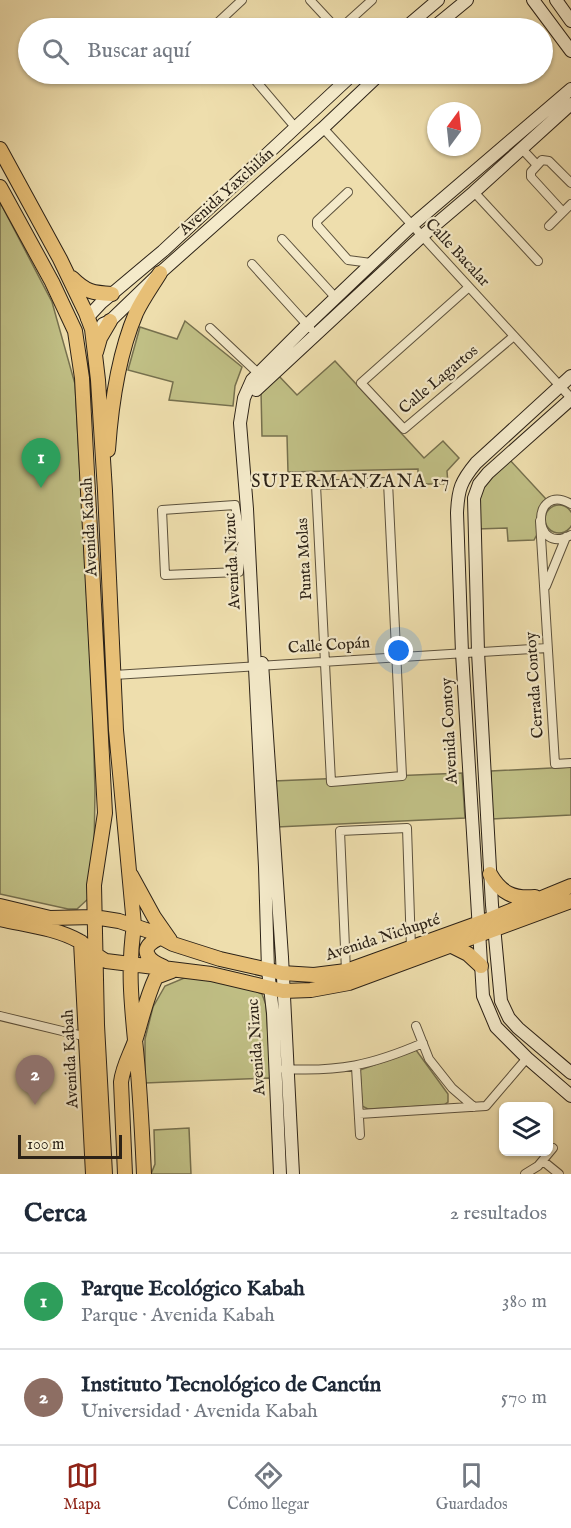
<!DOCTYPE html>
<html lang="es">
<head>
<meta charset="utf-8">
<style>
	:root { --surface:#fff; --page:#f2f2f3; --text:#1f2937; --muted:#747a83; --line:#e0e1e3; --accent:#8f2418 }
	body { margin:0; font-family:"IM FELL English",serif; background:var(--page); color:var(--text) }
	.controls { position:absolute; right:18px; bottom:18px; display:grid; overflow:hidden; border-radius:9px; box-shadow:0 2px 4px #0004 }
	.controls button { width:54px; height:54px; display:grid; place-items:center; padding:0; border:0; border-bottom:2px solid var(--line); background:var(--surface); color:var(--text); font:30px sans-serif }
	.compass { position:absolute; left:427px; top:102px; width:54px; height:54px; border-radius:50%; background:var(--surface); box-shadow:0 2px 4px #0004; rotate:15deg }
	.scale { position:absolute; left:18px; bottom:15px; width:104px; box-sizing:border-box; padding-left:6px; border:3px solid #2c2217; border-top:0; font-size:16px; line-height:21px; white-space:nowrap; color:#2c2217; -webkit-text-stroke:4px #f4eaca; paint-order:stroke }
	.you { position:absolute; left:399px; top:651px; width:21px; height:21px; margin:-15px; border:4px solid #fff; border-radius:50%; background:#1a73e8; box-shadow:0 0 0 9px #1a73e833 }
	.badge { display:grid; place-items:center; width:39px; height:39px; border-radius:50%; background:var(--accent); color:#fff; font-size:20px; font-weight:700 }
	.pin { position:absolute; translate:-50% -50px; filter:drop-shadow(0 2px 3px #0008) }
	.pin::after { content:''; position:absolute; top:32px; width:21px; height:18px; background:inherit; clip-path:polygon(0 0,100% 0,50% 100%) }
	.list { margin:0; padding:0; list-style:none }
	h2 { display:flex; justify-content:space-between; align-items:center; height:78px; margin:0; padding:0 24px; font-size:26px }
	h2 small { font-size:20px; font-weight:400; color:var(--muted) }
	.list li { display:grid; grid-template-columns:39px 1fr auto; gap:18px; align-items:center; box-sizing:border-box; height:96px; padding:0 24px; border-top:2px solid var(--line) }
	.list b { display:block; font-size:22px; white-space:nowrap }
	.list p { margin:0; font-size:20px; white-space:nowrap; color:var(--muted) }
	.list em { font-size:20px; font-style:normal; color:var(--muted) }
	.icon { flex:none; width:33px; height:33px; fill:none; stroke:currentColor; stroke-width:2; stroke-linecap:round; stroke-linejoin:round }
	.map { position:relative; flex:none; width:571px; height:1174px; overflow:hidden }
	.search { position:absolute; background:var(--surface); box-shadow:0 2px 4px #0004; left:18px; right:18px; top:18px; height:66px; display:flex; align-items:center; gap:15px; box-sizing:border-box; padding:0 21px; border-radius:33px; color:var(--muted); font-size:22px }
	.sheet { height:270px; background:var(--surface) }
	nav { display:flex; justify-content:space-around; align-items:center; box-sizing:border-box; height:84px; border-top:2px solid var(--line); background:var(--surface); font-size:16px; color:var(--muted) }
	nav a { display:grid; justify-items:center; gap:3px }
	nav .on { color:var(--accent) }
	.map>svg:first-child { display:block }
	.green { fill:#c0bf85; stroke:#76704e; stroke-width:1.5 }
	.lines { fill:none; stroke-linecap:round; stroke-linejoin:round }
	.street-casing { stroke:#5c513c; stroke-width:10 }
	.secondary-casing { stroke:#2c2217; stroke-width:14 }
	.primary-casing { stroke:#2c2217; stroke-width:16 }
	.street { stroke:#f4eaca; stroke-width:8 }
	.secondary { stroke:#f4eaca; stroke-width:12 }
	.primary { stroke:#e7bf76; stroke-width:14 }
	.labels { text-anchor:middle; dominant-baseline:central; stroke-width:4.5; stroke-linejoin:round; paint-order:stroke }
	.street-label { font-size:16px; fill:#2c2217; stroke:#f4eaca }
	.neighbourhood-label { font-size:18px; letter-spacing:1.5px; fill:#2c2217; stroke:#f4eaca }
</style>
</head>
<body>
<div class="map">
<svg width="571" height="1174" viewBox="0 0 571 1174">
	<rect width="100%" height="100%" fill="#eedead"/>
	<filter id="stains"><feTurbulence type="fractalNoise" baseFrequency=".00333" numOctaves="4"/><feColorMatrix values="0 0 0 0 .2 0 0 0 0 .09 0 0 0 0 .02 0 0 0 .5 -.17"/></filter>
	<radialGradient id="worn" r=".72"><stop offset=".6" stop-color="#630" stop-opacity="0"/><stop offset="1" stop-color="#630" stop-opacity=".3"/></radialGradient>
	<path class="green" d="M 0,202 L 52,302 L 75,384 L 92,691 L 95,791 L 94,851 L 88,899 L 77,909 L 68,909 L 0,894 Z
		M 185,321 L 242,367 L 235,386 L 233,406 L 169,400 L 173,382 L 128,370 L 140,327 L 177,339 Z
		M 335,361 L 424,458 L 443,441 L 459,458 L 447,471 L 448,484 L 418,484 L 418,469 L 288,472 L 287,436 L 262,436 L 261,391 L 278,375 L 297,395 Z
		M 508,458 L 546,499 C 539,509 534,518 539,531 L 534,540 L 508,541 L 507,528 L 477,529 L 477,493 Z
		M545 519a14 14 0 1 1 28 0a14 14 0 1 1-28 0Z
		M 571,767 L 571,815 L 492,819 L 491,771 Z
		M 462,773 L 465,818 L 277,827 L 274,781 Z
		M 189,976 L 239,984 L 262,994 L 266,1005 L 271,1081 L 269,1078 L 145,1083 L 145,1039 L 153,1007 L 165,986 Z
		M 416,1050 L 448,1094 L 448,1102 L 444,1105 L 368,1109 L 362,1106 L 360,1070 Z
		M 189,1128 L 191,1174 L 151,1174 L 155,1164 L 154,1130 Z"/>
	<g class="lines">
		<defs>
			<path id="street" d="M 310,0 L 336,28
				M 212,28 L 242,0
				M 341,28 L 372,0
				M 250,74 L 295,127
				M 323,128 L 571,398
				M 522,149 L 537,165
				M 348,192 L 317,221 L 317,225 L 348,260 L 371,263
				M 474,192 L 538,261
				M 563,212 L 531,177 L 531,172 L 542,160 L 549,161 L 571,183
				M 549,226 L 571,204
				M 282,239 L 335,297
				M 252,264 L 310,328
				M 469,287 L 361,383 L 404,429 L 514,336
				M 210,328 L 259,374
				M 388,482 L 402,776 L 331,782 L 316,485 Z
				M 571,504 C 531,481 531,557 571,535
				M 540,521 L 555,764 L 571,763
				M 248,539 L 241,539 L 235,505 L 162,510 L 165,575 L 239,572 L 242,545 L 249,545
				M 546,586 L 566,537
				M 114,675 L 547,648
				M 346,971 L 340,831 L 407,828 L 411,948
				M 0,1016 L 87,1037
				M 416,1026 L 429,1059 L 452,1088 L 474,1107
				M 356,1067 L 360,1135
				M 284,1069 C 339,1072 372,1065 423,1043
				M 359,1114 L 486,1106 L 527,1058
				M 543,1161 L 559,1174
				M 525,1174 L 538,1166 L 553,1148"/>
			<path id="secondary" d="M 533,0 L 571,51
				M 556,0 L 571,21
				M 405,28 L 438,0
				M 433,28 L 467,0
				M 87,318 L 101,303 L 163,251 L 353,74
				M 103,324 L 110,321 L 160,273 L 323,128 L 380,74
				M 571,376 L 476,463 C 461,481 458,489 457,513 L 462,653 L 483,996 L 496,1027 L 527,1058 L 571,1096
				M 256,390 L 421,237 L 474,192 L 571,104
				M 571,399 L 488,473 L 479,484 L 474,498 L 478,652 L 492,905 L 501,1001 L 509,1018 L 518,1028 L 571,1073
				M 262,663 L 282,957 L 293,1174
				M 280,1174 L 273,1013 L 268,970 L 265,867 L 247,509 L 240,423 L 244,398 L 252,380 L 307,325 L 411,226 L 571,89"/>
			<path id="primary" d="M 0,149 L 60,259 L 86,313 L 92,329 L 98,380 L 105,491 L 116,730 L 134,925 C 128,967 131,999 135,1040 C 140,1085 142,1129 144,1174
				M 0,187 L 52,282 L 75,331 L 82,378 L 105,813 L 94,885 L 97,1025 L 105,1174
				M 72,278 C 86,292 93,293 112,294
				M 96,352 L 100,338 L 110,321
				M 108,450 C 111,407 119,353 136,313 C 142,300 152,286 160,273
				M 490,874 C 501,893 513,899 535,897
				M 131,875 L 154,917 L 170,940
				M 0,906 L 50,918 L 94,917 L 119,921 L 149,931 L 173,944 L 220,959 L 282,973 L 314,975 L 346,971 L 493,918 L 571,886
				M 0,919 C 26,925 56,928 79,941 C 89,947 95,956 106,961 L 211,974 L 283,991 L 311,990 L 349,983 L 571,901
				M 160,938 C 138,947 146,960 164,967
				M 81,942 L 93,1174
				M 452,946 L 468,954 L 481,966
				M 125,1174 L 121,1082 C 123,1066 130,1055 135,1041 C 142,1019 146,998 156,977 L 172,971"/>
		</defs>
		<use href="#street" class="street-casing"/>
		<use href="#secondary" class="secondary-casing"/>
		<use href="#primary" class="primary-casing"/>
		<use href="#street" class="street"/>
		<use href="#secondary" class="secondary"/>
		<use href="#primary" class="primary"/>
	</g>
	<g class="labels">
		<g class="street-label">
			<text transform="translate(227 192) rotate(-42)">Avenida Yaxchilán</text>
			<text transform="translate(457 253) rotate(47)">Calle Bacalar</text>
			<text transform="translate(439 380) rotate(-40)">Calle Lagartos</text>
			<text transform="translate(90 527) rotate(-93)">Avenida Kabah</text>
			<text transform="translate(305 559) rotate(-93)">Punta Molas</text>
			<text transform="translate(233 561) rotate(-93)">Avenida Nizuc</text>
			<text transform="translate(329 646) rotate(-4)">Calle Copán</text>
			<text transform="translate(535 685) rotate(-94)">Cerrada Contoy</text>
			<text transform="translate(450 731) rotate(-93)">Avenida Contoy</text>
			<text transform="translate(383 938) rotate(-18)">Avenida Nichupté</text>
			<text transform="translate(257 1047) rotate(-94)">Avenida Nizuc</text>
			<text transform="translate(71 1059) rotate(-93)">Avenida Kabah</text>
		</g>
		<g class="neighbourhood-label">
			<text x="351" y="482">SUPERMANZANA 17</text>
		</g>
	</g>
	<rect width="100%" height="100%" filter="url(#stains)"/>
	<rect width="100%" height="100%" fill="url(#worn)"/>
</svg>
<div class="controls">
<button><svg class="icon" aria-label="layers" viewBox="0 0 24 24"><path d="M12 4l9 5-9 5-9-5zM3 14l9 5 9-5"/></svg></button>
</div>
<svg class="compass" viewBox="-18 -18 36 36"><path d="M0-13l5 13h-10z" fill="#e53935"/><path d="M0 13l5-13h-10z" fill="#747a83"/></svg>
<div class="scale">100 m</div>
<div class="you"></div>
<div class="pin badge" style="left:41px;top:488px;background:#2e9e5b">1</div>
<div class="pin badge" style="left:35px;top:1105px;background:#8d6e63">2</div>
<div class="search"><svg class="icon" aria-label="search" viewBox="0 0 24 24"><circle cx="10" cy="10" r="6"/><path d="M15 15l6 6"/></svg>Buscar aquí</div>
</div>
<section class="sheet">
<h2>Cerca<small>2 resultados</small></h2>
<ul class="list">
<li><span class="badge" style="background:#2e9e5b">1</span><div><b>Parque Ecológico Kabah</b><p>Parque · Avenida Kabah</p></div><em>380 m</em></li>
<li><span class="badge" style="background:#8d6e63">2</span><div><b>Instituto Tecnológico de Cancún</b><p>Universidad · Avenida Kabah</p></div><em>570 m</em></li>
</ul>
</section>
<nav>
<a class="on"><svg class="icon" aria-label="map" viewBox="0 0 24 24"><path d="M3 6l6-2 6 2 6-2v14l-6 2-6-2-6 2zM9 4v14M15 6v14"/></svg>Mapa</a>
<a><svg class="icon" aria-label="directions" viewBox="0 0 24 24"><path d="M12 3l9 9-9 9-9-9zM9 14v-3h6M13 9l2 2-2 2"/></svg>Cómo llegar</a>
<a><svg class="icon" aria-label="saved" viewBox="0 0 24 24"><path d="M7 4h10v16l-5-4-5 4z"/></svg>Guardados</a>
</nav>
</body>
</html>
